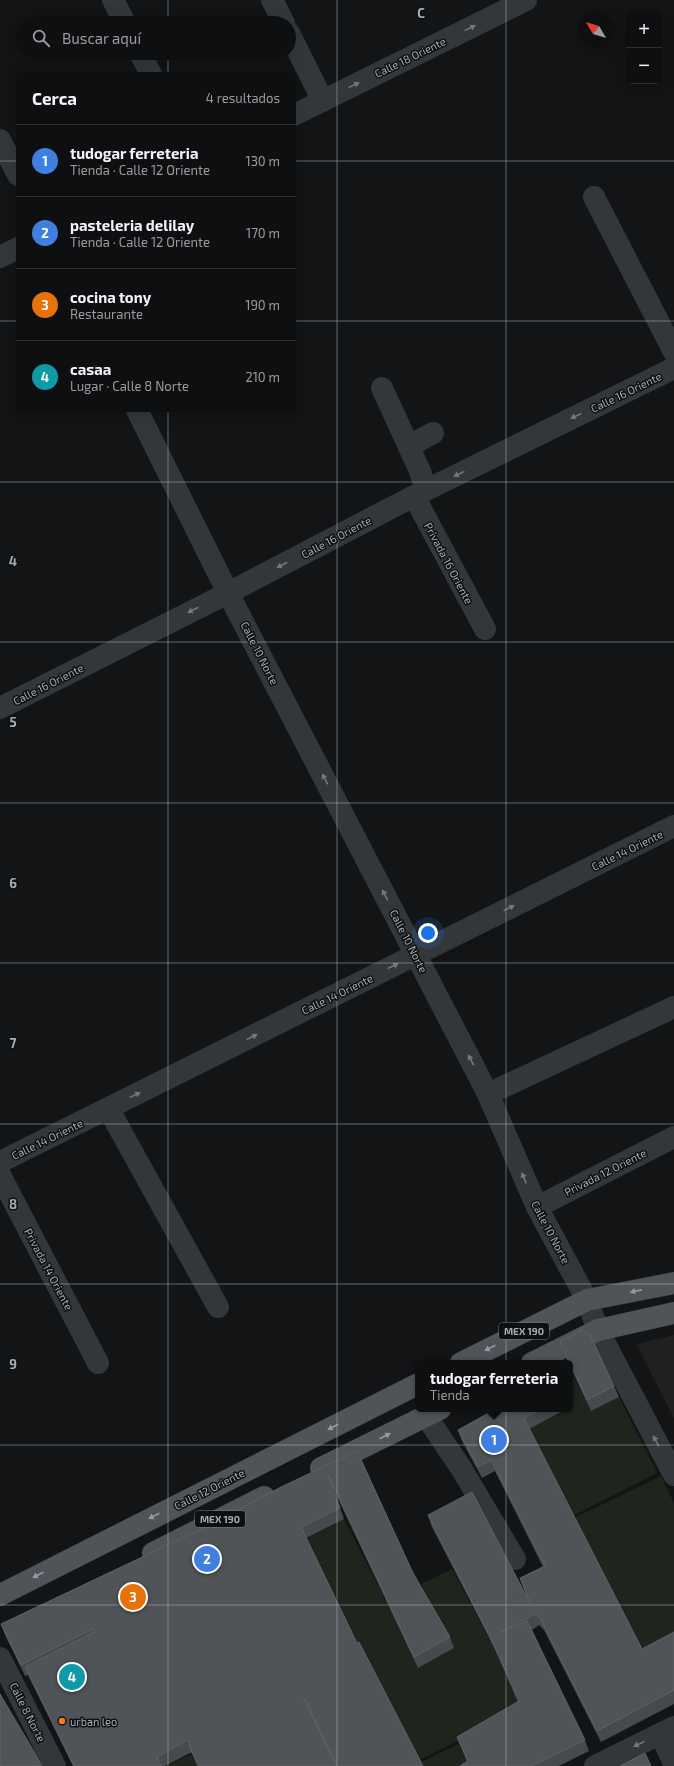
<!DOCTYPE html>
<html lang="es">
<head>
<meta charset="utf-8">
<style>
	:root { --surface:#0e0f10; --page:#171819; --text:#f1f3f6; --muted:#9b9c9f; --line:#2e2f30; --accent:#f4792b }
	body { margin:0; font-family:"Exo 2",sans-serif; background:var(--page); color:var(--text) }
	.controls { position:absolute; right:12px; top:12px; display:grid; overflow:hidden; border-radius:6px; box-shadow:0 4px 16px #0002 }
	.controls button { width:36px; height:36px; display:grid; place-items:center; padding:0; border:0; border-bottom:1px solid var(--line); background:var(--surface); color:var(--text); font:20px sans-serif }
	.compass { position:absolute; left:578px; top:12px; width:36px; height:36px; border-radius:50%; background:var(--surface); box-shadow:0 4px 16px #0002; rotate:308deg }
	.you { position:absolute; left:428px; top:933px; width:14px; height:14px; margin:-10px; border:3px solid #fff; border-radius:50%; background:#1a73e8; box-shadow:0 0 0 6px #1a73e833 }
	.badge { display:grid; place-items:center; width:26px; height:26px; border-radius:50%; background:var(--accent); color:#fff; font-size:13px; font-weight:700 }
	.pin { position:absolute; translate:-50% -50%; border:2px solid #fff; box-shadow:0 1px 4px #0006 }
	.popup { position:absolute; left:415px; top:1360px; width:158px; height:52px; box-sizing:border-box; display:grid; place-content:center; border-radius:6px; background:var(--surface); filter:drop-shadow(0 1px 3px #0005); font-size:13px; white-space:nowrap; color:var(--muted) }
	.popup b { font-size:15px; color:var(--text) }
	.popup::after { content:''; position:absolute; left:50%; top:100%; margin-left:-8px; border:8px solid transparent; border-top-color:var(--surface) }
	.list { margin:0; padding:0; list-style:none }
	h2 { display:flex; justify-content:space-between; align-items:center; height:52px; margin:0; padding:0 16px; font-size:17px }
	h2 small { font-size:13px; font-weight:400; color:var(--muted) }
	.list li { display:grid; grid-template-columns:26px 1fr auto; gap:12px; align-items:center; box-sizing:border-box; height:72px; padding:0 16px; border-top:1px solid var(--line) }
	.list b { display:block; font-size:15px; white-space:nowrap }
	.list p { margin:0; font-size:13px; white-space:nowrap; color:var(--muted) }
	.list em { font-size:13px; font-style:normal; color:var(--muted) }
	.icon { flex:none; width:22px; height:22px; fill:none; stroke:currentColor; stroke-width:2; stroke-linecap:round; stroke-linejoin:round }
	.map { position:relative; flex:none; width:674px; height:1766px; overflow:hidden }
	.search { position:absolute; background:var(--surface); box-shadow:0 4px 16px #0002; left:16px; top:16px; width:280px; height:44px; display:flex; align-items:center; gap:10px; box-sizing:border-box; padding:0 14px; border-radius:22px; color:var(--muted); font-size:15px }
	.panel { position:absolute; background:var(--surface); box-shadow:0 4px 16px #0002; left:16px; top:72px; width:280px; height:340px; border-radius:6px }
	.map>svg:first-child { display:block }
	.built { fill:#1f2022 }
	.green { fill:#1e251d }
	.lines { fill:none; stroke-linecap:round; stroke-linejoin:round }
	.street { stroke:#34373a; stroke-width:22 }
	.primary { stroke:#505459; stroke-width:22 }
	.wall { fill:#464a4d }
	.building { fill:#505458; stroke:#5d6267 }
	.oneway { fill:#72787e }
	.oneway2 { fill:#939ca3 }
	.grid { fill:none; stroke:#a4aeb5; stroke-width:1; stroke-opacity:0.55 }
	.poi-dot { fill:#f4792b; stroke:#0e0f10; stroke-width:1.5 }
	.labels { text-anchor:middle; dominant-baseline:central; stroke-width:3; stroke-linejoin:round; paint-order:stroke }
	.shield { fill:#0e0f10; stroke:#777e84; stroke-width:1 }
	.shield-label { font-size:10px; font-weight:bold; fill:#a4aeb5 }
	.street-label { font-size:11px; fill:#a4aeb5; stroke:#0e0f10 }
	.poi-label { font-size:11px; fill:#a4aeb5; stroke:#0e0f10; text-anchor:start }
	.grid-label { font-size:13px; text-anchor:middle; font-weight:bold; fill:#a4aeb5; stroke:#0e0f10; stroke-width:3; stroke-linejoin:round; paint-order:stroke }
</style>
</head>
<body>
<div class="map">
<svg width="674" height="1766" viewBox="0 0 674 1766">
	<rect width="100%" height="100%" fill="#131415"/>
	<path class="built" d="M 674,1335 L 674,1418 L 636,1344 Z"/>
	<path class="green" d="M 570,1369 L 591,1411 L 619,1397 L 657,1473 L 571,1517 L 527,1429 L 570,1409 Z
		M 661,1476 L 674,1503 L 674,1645 L 645,1661 L 574,1518 Z
		M 344,1519 L 420,1667 L 454,1648 L 421,1584 L 452,1569 L 495,1649 L 523,1713 L 462,1748 L 457,1741 L 418,1761 L 305,1539 Z
		M 459,1744 L 469,1766 L 420,1766 L 419,1763 Z
		M 192,1754 L 197,1766 L 166,1766 Z"/>
	<g class="lines">
		<path class="street" d="M 113,0 L 125,23
			M 272,0 L 284,23
			M 289,33 L 323,101
			M 140,53 L 151,74
			M 294,115 L 526,0
			M 0,140 L 18,175
			M 594,197 L 674,352
			M 0,257 L 18,248
			M 382,388 L 420,471 L 426,490
			M 137,410 L 228,593 L 488,1094 L 537,1207 L 587,1300 L 598,1330 L 674,1475
			M 409,446 L 433,433
			M 414,496 L 485,629
			M 0,708 L 228,593 L 414,496 L 674,368
			M 488,1094 L 674,1007
			M 108,1108 L 218,1307
			M 0,1162 L 674,826
			M 0,1175 L 98,1363
			M 537,1207 L 674,1137
			M 426,1416 L 461,1468 L 515,1559
			M 0,1658 L 55,1766
			M 660,1734 L 674,1763
			M 595,1766 L 674,1727"/>
		<path class="primary" d="M 461,1363 L 587,1300 L 674,1283
			M 532,1363 L 598,1330 L 674,1313
			M 321,1468 L 440,1409
			M 153,1553 L 264,1497
			M 0,1595 L 418,1384"/>
	</g>
	<path class="wall" d="M 560,1342 L 614,1386 L 619,1397 L 591,1411 L 570,1366 L 570,1363 L 568,1363 L 564,1353 Z
		M 496,1409 L 567,1409 L 529,1429 L 642,1649 L 674,1632 L 674,1704 L 601,1742 L 544,1630 L 539,1625 L 532,1630 L 585,1740 L 589,1751 L 559,1766 L 460,1766 L 467,1762 L 457,1737 L 518,1702 L 495,1649 L 432,1527 L 428,1515 L 527,1597 L 520,1578 L 543,1567 L 495,1471 L 482,1478 L 462,1441 L 458,1430 Z
		M 357,1451 L 413,1573 L 450,1637 L 454,1648 L 418,1668 L 332,1486 L 344,1519 L 306,1538 L 357,1643 L 423,1766 L 197,1766 L 192,1752 L 165,1766 L 73,1766 L 28,1675 L 25,1676 L 5,1635 L 1,1624 L 214,1523 Z"/>
	<path class="building" d="M 583,1330 L 590,1335 L 614,1386 L 587,1400 L 560,1342 Z
		M 496,1409 L 541,1409 L 524,1418 L 642,1649 L 674,1632 L 674,1690 L 597,1731 L 540,1618 L 535,1614 L 501,1632 L 527,1621 L 585,1740 L 532,1766 L 460,1766 L 468,1761 L 457,1737 L 519,1701 L 490,1637 L 428,1515 L 472,1492 L 531,1605 L 520,1578 L 545,1566 L 491,1460 L 478,1467 L 458,1430 Z
		M 357,1451 L 413,1573 L 450,1637 L 414,1657 L 328,1474 L 340,1508 L 301,1527 L 357,1643 L 359,1642 L 423,1766 L 337,1766 L 306,1701 L 303,1697 L 337,1766 L 199,1766 L 192,1753 L 188,1740 L 157,1757 L 161,1766 L 74,1766 L 25,1667 L 94,1632 L 93,1629 L 21,1665 L 1,1624 L 214,1523 L 281,1487 Z
		M 0,1694 L 36,1755 L 42,1766 L 0,1766 Z
		M 645,1753 L 651,1766 L 620,1766 Z"/>
	<defs><path id="oneway-solid" d="M-6-.8H1V-3.2L6.5 0L1 3.2V.8H-6Z"/></defs>
	<g class="oneway">
		<use href="#oneway-solid" transform="translate(470 28) rotate(-26)"/>
		<use href="#oneway-solid" transform="translate(354 85) rotate(-26)"/>
		<use href="#oneway-solid" transform="translate(576 416) rotate(154)"/>
		<use href="#oneway-solid" transform="translate(459 474) rotate(154)"/>
		<use href="#oneway-solid" transform="translate(282 565) rotate(152)"/>
		<use href="#oneway-solid" transform="translate(193 610) rotate(153)"/>
		<use href="#oneway-solid" transform="translate(325 779) rotate(-117)"/>
		<use href="#oneway-solid" transform="translate(385 895) rotate(-117)"/>
		<use href="#oneway-solid" transform="translate(509 908) rotate(-26)"/>
		<use href="#oneway-solid" transform="translate(393 966) rotate(-26)"/>
		<use href="#oneway-solid" transform="translate(252 1037) rotate(-26)"/>
		<use href="#oneway-solid" transform="translate(471 1060) rotate(-117)"/>
		<use href="#oneway-solid" transform="translate(135 1095) rotate(-26)"/>
		<use href="#oneway-solid" transform="translate(524 1178) rotate(-113)"/>
		<use href="#oneway-solid" transform="translate(656 1441) rotate(-118)"/>
		<use href="#oneway-solid" transform="translate(639 1744) rotate(154)"/>
	</g>
	<g class="oneway2">
		<use href="#oneway-solid" transform="translate(636 1291) rotate(169)"/>
		<use href="#oneway-solid" transform="translate(490 1348) rotate(153)"/>
		<use href="#oneway-solid" transform="translate(333 1427) rotate(153)"/>
		<use href="#oneway-solid" transform="translate(385 1436) rotate(-27)"/>
		<use href="#oneway-solid" transform="translate(154 1516) rotate(153)"/>
		<use href="#oneway-solid" transform="translate(38 1575) rotate(153)"/>
	</g>
	<path class="grid" d="M 168,0 L 168,23M 337,0 L 337,1766M 506,0 L 506,1766M 168,53 L 168,74M 0,161 L 18,161M 294,161 L 674,161M 0,321 L 18,321M 294,321 L 674,321M 168,410 L 168,1766M 0,482 L 674,482M 0,642 L 674,642M 0,803 L 674,803M 0,963 L 674,963M 0,1124 L 674,1124M 0,1284 L 674,1284M 0,1445 L 674,1445M 0,1605 L 674,1605"/>
	<circle class="poi-dot" cx="62" cy="1721" r="4"/>
	<g class="labels">
		<g class="shield">
			<rect x="499" y="1323" width="50" height="16" rx="3"/>
			<rect x="195" y="1511" width="50" height="16" rx="3"/>
		</g>
		<g class="shield-label">
			<text x="524" y="1331">MEX 190</text>
			<text x="220" y="1519">MEX 190</text>
		</g>
		<g class="street-label">
			<text transform="translate(410 57) rotate(-26)">Calle 18 Oriente</text>
			<text transform="translate(626 392) rotate(-26)">Calle 16 Oriente</text>
			<text transform="translate(336 537) rotate(-28)">Calle 16 Oriente</text>
			<text transform="translate(449 563) rotate(62)">Privada 16 Oriente</text>
			<text transform="translate(260 653) rotate(63)">Calle 10 Norte</text>
			<text transform="translate(48 684) rotate(-27)">Calle 16 Oriente</text>
			<text transform="translate(627 850) rotate(-26)">Calle 14 Oriente</text>
			<text transform="translate(409 941) rotate(63)">Calle 10 Norte</text>
			<text transform="translate(337 994) rotate(-26)">Calle 14 Oriente</text>
			<text transform="translate(47 1139) rotate(-26)">Calle 14 Oriente</text>
			<text transform="translate(605 1172) rotate(-27)">Privada 12 Oriente</text>
			<text transform="translate(551 1232) rotate(62)">Calle 10 Norte</text>
			<text transform="translate(49 1269) rotate(62)">Privada 14 Oriente</text>
			<text transform="translate(209 1489) rotate(-27)">Calle 12 Oriente</text>
			<text transform="translate(28 1712) rotate(63)">Calle 8 Norte</text>
		</g>
		<g class="poi-label">
			<text x="70" y="1721">urban leo</text>
		</g>
	</g>
	<g class="grid-label">
		<text x="421" y="18">C</text>
		<text x="13" y="566">4</text>
		<text x="13" y="727">5</text>
		<text x="13" y="888">6</text>
		<text x="13" y="1048">7</text>
		<text x="13" y="1209">8</text>
		<text x="13" y="1369">9</text>
	</g>
</svg>
<div class="controls">
<button>+</button>
<button>−</button>
</div>
<svg class="compass" viewBox="-18 -18 36 36"><path d="M0-13l5 13h-10z" fill="#e53935"/><path d="M0 13l5-13h-10z" fill="#9b9c9f"/></svg>
<div class="you"></div>
<div class="pin badge" style="left:494px;top:1440px;background:#3f7fe0">1</div>
<div class="popup"><b>tudogar ferreteria</b>Tienda</div>
<div class="pin badge" style="left:207px;top:1559px;background:#3f7fe0">2</div>
<div class="pin badge" style="left:133px;top:1597px;background:#e8710a">3</div>
<div class="pin badge" style="left:72px;top:1677px;background:#0f9aa8">4</div>
<div class="search"><svg class="icon" aria-label="search" viewBox="0 0 24 24"><circle cx="10" cy="10" r="6"/><path d="M15 15l6 6"/></svg>Buscar aquí</div>
<section class="panel">
<h2>Cerca<small>4 resultados</small></h2>
<ul class="list">
<li><span class="badge" style="background:#3f7fe0">1</span><div><b>tudogar ferreteria</b><p>Tienda · Calle 12 Oriente</p></div><em>130 m</em></li>
<li><span class="badge" style="background:#3f7fe0">2</span><div><b>pasteleria delilay</b><p>Tienda · Calle 12 Oriente</p></div><em>170 m</em></li>
<li><span class="badge" style="background:#e8710a">3</span><div><b>cocina tony</b><p>Restaurante</p></div><em>190 m</em></li>
<li><span class="badge" style="background:#0f9aa8">4</span><div><b>casaa</b><p>Lugar · Calle 8 Norte</p></div><em>210 m</em></li>
</ul>
</section>
</div>
</body>
</html>
